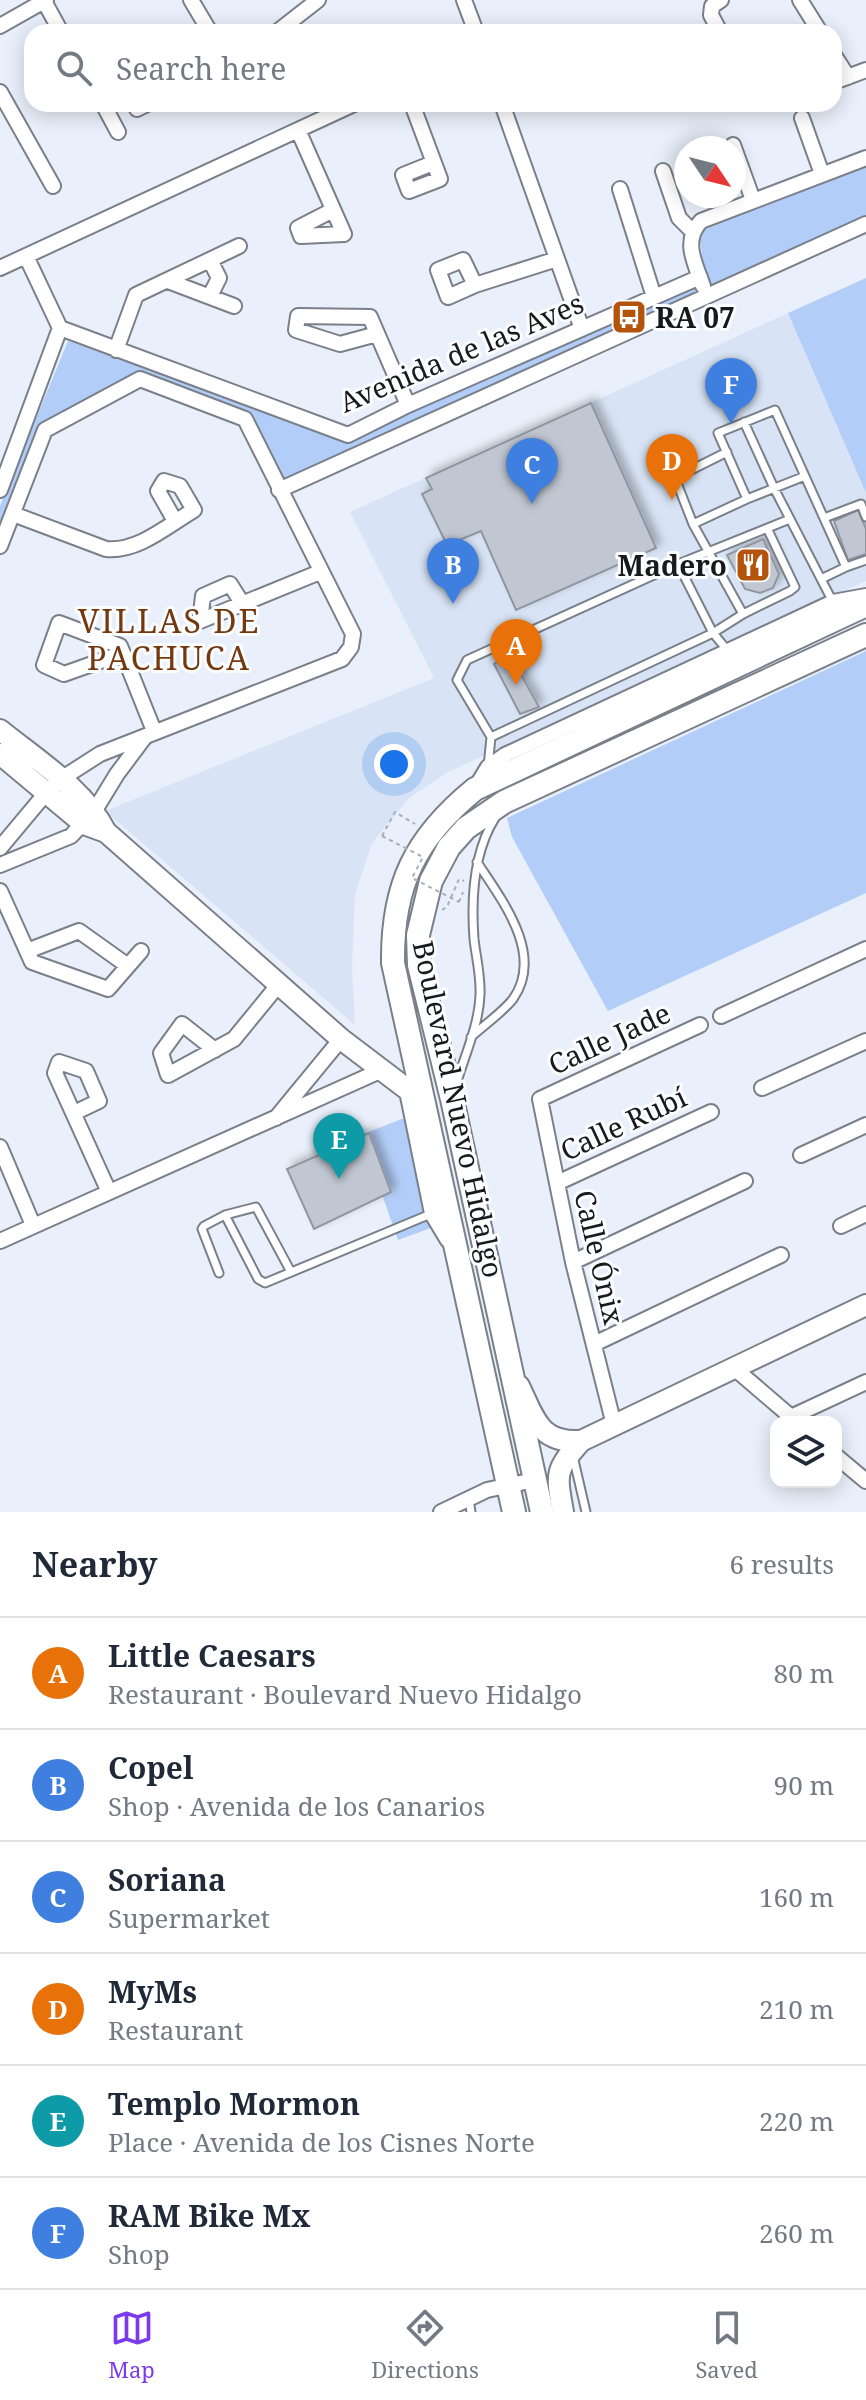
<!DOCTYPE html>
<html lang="en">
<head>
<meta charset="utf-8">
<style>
	:root { --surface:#fff; --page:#f6f6f7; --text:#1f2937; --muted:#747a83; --line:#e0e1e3; --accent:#7c3aed }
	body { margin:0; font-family:"Noto Serif",serif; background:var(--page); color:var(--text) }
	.controls { position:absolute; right:24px; bottom:24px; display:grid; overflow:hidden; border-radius:16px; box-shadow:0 4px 20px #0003 }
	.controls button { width:72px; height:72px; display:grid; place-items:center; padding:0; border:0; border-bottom:2px solid var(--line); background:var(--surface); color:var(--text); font:40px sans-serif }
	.compass { position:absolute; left:674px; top:136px; width:72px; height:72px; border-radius:50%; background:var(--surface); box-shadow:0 4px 20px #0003; rotate:125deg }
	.you { position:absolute; left:394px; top:764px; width:28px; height:28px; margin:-20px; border:6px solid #fff; border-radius:50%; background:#1a73e8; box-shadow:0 0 0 12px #1a73e833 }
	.badge { display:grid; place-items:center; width:52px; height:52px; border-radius:50%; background:var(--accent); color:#fff; font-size:26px; font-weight:700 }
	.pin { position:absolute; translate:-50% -66px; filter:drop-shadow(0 2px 4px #0008) }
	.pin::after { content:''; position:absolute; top:42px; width:28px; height:24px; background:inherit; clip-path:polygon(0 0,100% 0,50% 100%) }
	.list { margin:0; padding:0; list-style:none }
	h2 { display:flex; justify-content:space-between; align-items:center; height:104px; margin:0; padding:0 32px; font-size:34px }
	h2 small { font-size:26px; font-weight:400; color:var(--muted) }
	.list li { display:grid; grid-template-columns:52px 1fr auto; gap:24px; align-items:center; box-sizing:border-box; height:112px; padding:0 32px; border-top:2px solid var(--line) }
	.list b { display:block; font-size:30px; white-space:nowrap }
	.list p { margin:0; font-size:26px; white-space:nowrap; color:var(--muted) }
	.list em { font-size:26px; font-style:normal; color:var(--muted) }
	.icon { flex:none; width:44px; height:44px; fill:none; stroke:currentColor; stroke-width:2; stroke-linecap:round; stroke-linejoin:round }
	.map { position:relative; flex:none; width:866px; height:1512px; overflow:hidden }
	.search { position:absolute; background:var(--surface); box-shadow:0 4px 20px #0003; left:24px; right:24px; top:24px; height:88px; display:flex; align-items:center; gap:20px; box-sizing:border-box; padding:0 28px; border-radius:24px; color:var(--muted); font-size:30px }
	.sheet { height:776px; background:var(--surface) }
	nav { display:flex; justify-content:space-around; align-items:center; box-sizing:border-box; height:112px; border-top:2px solid var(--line); background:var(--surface); font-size:22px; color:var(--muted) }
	nav a { display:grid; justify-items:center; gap:4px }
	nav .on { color:var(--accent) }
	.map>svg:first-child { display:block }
	.built { fill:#d8e4f5 }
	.green { fill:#b2cdf7 }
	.building { fill:#c0c7d2; stroke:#8f96a0; stroke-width:2; filter:url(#shadow) }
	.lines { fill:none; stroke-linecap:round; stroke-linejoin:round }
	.lane-casing { stroke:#7a808a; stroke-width:11 }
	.street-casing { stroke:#7a808a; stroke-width:18 }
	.secondary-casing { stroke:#7a808a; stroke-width:24 }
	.primary-casing { stroke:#7a808a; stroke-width:26 }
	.path { stroke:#a8adb6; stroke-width:2; stroke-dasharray:4 4; stroke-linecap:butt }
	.lane { stroke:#fff; stroke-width:7 }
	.street { stroke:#fff; stroke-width:14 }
	.secondary { stroke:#fff; stroke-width:20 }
	.primary { stroke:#fff; stroke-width:22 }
	.path-bridge { stroke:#a8adb6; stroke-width:2; stroke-dasharray:4 4; stroke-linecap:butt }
	.labels { text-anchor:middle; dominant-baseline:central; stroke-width:6; stroke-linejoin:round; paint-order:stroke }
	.poi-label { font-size:28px; font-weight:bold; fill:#17191d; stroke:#fbfdff; text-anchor:start }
	.street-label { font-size:28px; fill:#17191d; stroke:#fbfdff }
	.quarter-label { font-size:32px; letter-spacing:2px; fill:#74370e; stroke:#fbfdff }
</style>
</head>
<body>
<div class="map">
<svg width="866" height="1512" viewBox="0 0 866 1512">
	<defs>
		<filter id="shadow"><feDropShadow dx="5" dy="-5" stdDeviation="4" flood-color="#0004"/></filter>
	</defs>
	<rect width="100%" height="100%" fill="#e9f0fb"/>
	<path class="built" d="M 788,313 L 866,493 L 866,581 L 448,772 L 409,798 L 372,843 L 355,895 L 352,968 L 355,1025 L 105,811 L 434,678 L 350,512 Z"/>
	<path class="green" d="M 866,163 L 866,216 L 282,484 L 248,418 L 147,379 L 43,427 L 0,540 L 0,506 L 68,341 L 345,438 L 705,277 L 699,232 Z
		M 866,278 L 866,493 L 788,313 Z
		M 866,651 L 866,893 L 608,1011 L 512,837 L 507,818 Z
		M 419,1112 L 450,1221 L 398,1240 L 361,1135 Z"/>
	<path class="building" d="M 591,403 L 656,548 L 516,610 L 481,531 L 447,545 L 422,494 L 432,489 L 426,478 Z
		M 858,510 L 866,529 L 866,554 L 848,560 L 834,521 Z
		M 763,539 L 779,574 L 773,588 L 760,593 L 745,589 L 727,555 Z
		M 510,655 L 539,707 L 520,714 L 494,664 Z
		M 369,1133 L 391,1192 L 314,1229 L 287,1169 Z"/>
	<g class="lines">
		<defs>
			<path id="lane" d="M 744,422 L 774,488 L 821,579
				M 727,452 L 675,478 L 693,524 L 743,614
				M 805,476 L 747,499 L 718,433 L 775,410 L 846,567 L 821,579 L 834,604
				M 824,518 L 861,504 L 866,517
				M 693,524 L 747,499
				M 768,530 L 795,587 L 790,591 L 743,614 L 713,633 L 491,737 L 457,680 L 467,660 L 678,564 L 790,519
				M 678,564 L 713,633 L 728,651
				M 846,567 L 866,560
				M 488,767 L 491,737
				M 471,1037 C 484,1025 502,1013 513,999 C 545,954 501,899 477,862
				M 456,1085 C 464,1057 479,1025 480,995 C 481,976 476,957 474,939 C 471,898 473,853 495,818
				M 225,1215 L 258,1279 L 265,1283 L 433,1213
				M 219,1273 L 202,1229 L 204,1226 L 225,1215 L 256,1207 L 291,1272
				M 573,1456 L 586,1512
				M 469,1499 L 471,1512"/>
			<path id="street" d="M 191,0 L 210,32
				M 464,0 L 476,32
				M 800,0 L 820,32
				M 44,1 L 61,32
				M 0,26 L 46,0
				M 277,32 L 318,0
				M 720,32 L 711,15 L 712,6 L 721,0
				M 834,55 L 848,77
				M 834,82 L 866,70
				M 0,92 L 53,186
				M 103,104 L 118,132
				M 412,104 L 440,179 L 409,191 L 403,175 L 433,163
				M 502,104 L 582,329
				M 137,109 L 147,104
				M 802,118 L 822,174
				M 298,130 L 344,234 L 301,236 L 298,228 L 333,210
				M 733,145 L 753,200
				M 663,171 L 679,218 L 692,231
				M 620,189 L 654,297
				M 26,256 L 60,328 L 348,435 L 408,405 L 700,277
				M 0,268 L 354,104
				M 168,281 L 234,306
				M 475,285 L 463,260 L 438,270 L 448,297 L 475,285 L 557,259
				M 703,286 C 695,263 682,241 701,221 L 866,158
				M 210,296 L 219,278 L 210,260
				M 377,334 L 340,344 L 296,330 L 298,316 L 370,317 L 408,405
				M 116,350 L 136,295 L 239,246
				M 0,490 L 60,328
				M 279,490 L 866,224
				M 13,514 L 106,549 C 138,552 167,526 194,510 L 180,486 L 164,481 L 158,491 L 175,521
				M 0,546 L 45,430 L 140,379 L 245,419
				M 200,621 L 320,572
				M 200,621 L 203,596 L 230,584 L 242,603
				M 123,653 L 64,674 L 44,665 L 59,623 L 120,646 L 154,731
				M 476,787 L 488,767 L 505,755 L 833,602 L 866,596
				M 0,848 L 46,793 L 61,779 L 100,754 L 342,659 L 351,647 L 353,634 L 245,419
				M 0,865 L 71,836 L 95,810 L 117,774 L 144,738
				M 0,891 L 32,962 L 108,989 L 141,951
				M 27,951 L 79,931 L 128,966
				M 721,1016 L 866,949
				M 215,1050 L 182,1024 L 161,1053 L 168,1075 L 234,1039 L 279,984
				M 762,1088 L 866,1041
				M 74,1113 L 99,1101 L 86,1071 L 59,1062 L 55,1073 L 109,1192
				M 276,1118 L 341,1039
				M 0,1147 L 33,1225
				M 801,1155 L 866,1125
				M 557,1183 L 711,1112
				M 841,1226 L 866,1214
				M 0,1241 L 382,1070
				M 573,1262 L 745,1181
				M 594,1344 L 781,1255
				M 734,1368 L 797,1422
				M 791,1417 L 866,1382
				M 614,1425 L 573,1262 L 540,1099 L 700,1025
				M 836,1456 L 866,1481
				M 441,1512 L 487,1490 L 534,1480"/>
			<path id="secondary" d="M 0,730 C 37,760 84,789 106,832
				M 0,754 L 84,824 L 106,832 L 341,1039 L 424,1102
				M 409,1086 L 435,1213 L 450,1238
				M 519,1386 C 535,1419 539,1443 581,1441 L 866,1305
				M 563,1512 C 556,1473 555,1470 581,1441"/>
			<path id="primary" d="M 514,1512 L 393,963 C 392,885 415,838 475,789 L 866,605
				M 542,1512 L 452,1099 L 419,965 L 418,935 L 431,881 L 449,847 L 466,828 L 504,802 L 866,635"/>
		</defs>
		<use href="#lane" class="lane-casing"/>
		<use href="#street" class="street-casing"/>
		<use href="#secondary" class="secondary-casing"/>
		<use href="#primary" class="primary-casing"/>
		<path class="path" d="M 382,836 L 395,812 L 415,824
			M 459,902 L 463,892
			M 442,910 L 447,907 L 459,879 L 464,881"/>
		<use href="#lane" class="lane"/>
		<use href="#street" class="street"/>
		<use href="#secondary" class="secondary"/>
		<use href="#primary" class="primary"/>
		<path class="path-bridge" d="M 382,836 L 423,857 L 412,878 L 459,902"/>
	</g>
	<defs>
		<symbol id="bus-square" viewBox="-11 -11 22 22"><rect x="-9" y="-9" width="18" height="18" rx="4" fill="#b3530c" stroke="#fbfdff"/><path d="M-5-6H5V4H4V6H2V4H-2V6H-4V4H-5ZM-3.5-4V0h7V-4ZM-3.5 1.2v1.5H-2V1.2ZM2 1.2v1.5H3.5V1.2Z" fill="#fff"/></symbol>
		<symbol id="restaurant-square" viewBox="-11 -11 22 22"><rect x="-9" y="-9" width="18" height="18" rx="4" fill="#b3530c" stroke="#fbfdff"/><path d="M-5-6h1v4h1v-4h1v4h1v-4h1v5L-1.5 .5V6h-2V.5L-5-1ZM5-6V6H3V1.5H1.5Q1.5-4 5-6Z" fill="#fff"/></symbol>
	</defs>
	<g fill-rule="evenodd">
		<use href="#bus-square" x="609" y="297" width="40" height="40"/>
		<use href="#restaurant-square" x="733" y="545" width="40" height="40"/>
	</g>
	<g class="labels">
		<g class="poi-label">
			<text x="655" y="317">RA 07</text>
			<text x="727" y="565" text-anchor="end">Madero</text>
		</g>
		<g class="street-label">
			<text transform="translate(461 352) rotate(-23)">Avenida de las Aves</text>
			<text transform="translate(609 1038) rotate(-25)">Calle Jade</text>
			<text transform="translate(459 1109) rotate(78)">Boulevard Nuevo Hidalgo</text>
			<text transform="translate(623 1123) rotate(-25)">Calle Rubí</text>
			<text transform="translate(600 1257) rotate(77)">Calle Ónix</text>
		</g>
		<g class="quarter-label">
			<text x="169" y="620">VILLAS DE<tspan x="169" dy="37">PACHUCA</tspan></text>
		</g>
	</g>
</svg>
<div class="controls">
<button><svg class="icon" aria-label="layers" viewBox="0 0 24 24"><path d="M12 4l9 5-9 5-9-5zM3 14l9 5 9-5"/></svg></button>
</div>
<svg class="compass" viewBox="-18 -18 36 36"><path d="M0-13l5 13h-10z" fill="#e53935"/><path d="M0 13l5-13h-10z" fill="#747a83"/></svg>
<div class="you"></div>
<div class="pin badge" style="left:516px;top:685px;background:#e8710a">A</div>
<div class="pin badge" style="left:453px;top:604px;background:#3f7fe0">B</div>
<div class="pin badge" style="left:532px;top:504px;background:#3f7fe0">C</div>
<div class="pin badge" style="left:672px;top:500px;background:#e8710a">D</div>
<div class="pin badge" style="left:339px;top:1179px;background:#0f9aa8">E</div>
<div class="pin badge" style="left:731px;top:424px;background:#3f7fe0">F</div>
<div class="search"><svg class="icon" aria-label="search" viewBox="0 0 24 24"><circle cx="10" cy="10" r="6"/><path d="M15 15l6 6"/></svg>Search here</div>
</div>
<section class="sheet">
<h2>Nearby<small>6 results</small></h2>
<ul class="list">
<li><span class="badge" style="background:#e8710a">A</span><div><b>Little Caesars</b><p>Restaurant · Boulevard Nuevo Hidalgo</p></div><em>80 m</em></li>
<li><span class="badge" style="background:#3f7fe0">B</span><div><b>Copel</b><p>Shop · Avenida de los Canarios</p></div><em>90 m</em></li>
<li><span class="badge" style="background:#3f7fe0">C</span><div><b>Soriana</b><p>Supermarket</p></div><em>160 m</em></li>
<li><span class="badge" style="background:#e8710a">D</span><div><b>MyMs</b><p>Restaurant</p></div><em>210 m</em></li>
<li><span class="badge" style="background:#0f9aa8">E</span><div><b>Templo Mormon</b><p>Place · Avenida de los Cisnes Norte</p></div><em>220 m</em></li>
<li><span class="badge" style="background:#3f7fe0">F</span><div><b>RAM Bike Mx</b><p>Shop</p></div><em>260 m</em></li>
</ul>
</section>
<nav>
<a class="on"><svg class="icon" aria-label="map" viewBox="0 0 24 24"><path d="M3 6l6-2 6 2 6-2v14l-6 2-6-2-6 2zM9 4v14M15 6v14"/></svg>Map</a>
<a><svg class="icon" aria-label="directions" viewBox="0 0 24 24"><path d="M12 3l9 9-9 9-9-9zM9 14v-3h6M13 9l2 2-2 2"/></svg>Directions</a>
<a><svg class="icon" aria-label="saved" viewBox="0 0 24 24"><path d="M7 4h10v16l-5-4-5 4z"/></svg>Saved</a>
</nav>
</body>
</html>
